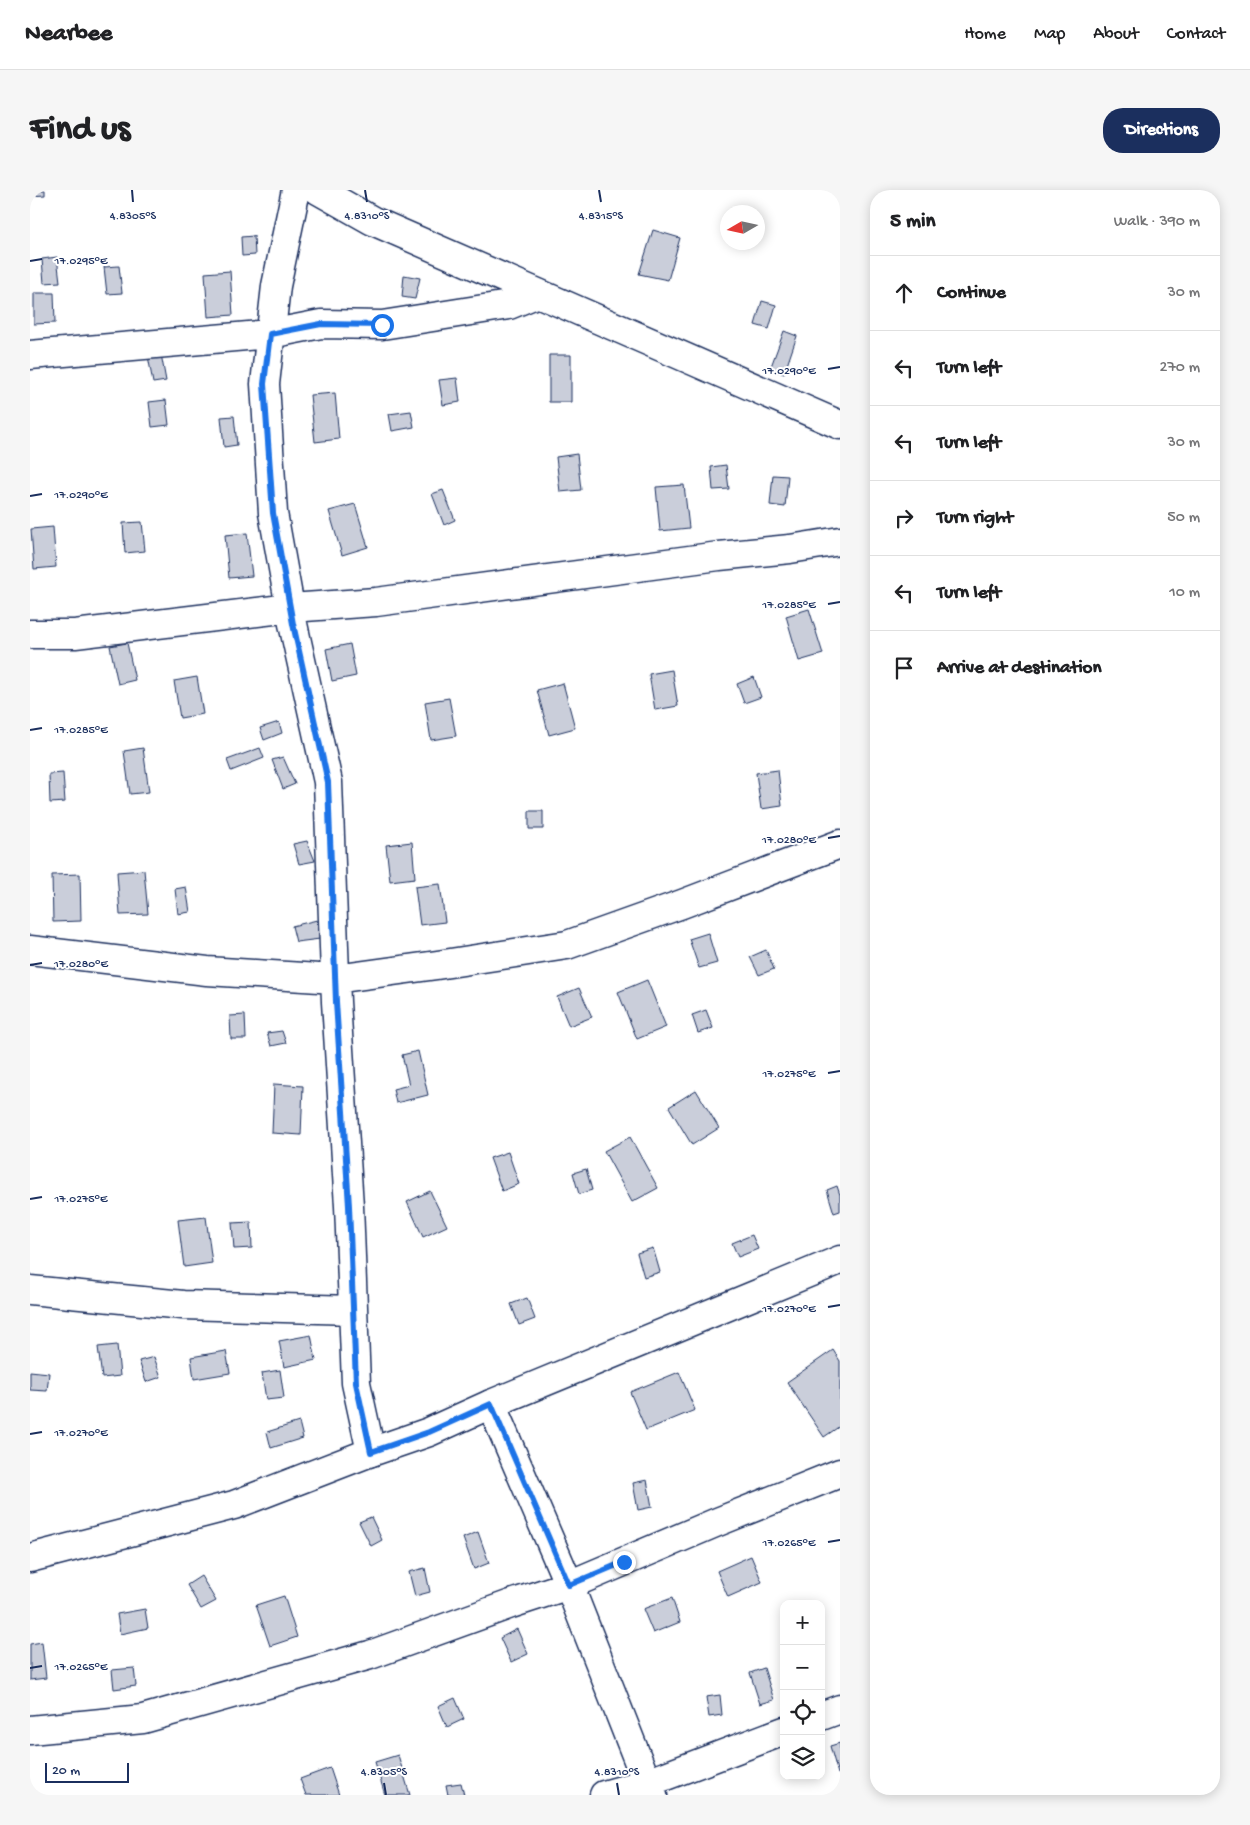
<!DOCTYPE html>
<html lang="en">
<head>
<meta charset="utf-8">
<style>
	:root { --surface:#fff; --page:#f6f6f6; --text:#202124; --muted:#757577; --line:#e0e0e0; --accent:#1b2f5e }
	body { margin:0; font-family:"Gochi Hand",sans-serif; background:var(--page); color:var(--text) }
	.controls { position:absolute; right:15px; bottom:15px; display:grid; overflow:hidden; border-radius:10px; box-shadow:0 2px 12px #0003 }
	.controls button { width:45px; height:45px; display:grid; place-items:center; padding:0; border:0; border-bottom:1px solid var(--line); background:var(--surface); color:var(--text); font:25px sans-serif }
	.compass { position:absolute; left:690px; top:15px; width:45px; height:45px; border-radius:50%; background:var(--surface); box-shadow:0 2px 12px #0003; rotate:261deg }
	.scale { position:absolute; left:15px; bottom:12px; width:84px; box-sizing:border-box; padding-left:5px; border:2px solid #1b2f5e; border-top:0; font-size:14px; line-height:18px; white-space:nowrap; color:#1b2f5e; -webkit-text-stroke:4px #fff; paint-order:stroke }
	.stop { position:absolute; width:15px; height:15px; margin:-11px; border:4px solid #1a73e8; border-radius:50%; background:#fff }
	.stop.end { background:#1a73e8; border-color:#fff; box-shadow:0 1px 5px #0008 }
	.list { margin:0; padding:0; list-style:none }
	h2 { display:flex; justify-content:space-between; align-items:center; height:65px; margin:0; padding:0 20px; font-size:21px }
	h2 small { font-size:16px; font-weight:400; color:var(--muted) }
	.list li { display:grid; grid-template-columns:32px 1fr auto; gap:15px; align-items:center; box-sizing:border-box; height:75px; padding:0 20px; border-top:1px solid var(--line) }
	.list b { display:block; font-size:19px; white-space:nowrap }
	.list em { font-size:16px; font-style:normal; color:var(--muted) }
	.icon { flex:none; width:28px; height:28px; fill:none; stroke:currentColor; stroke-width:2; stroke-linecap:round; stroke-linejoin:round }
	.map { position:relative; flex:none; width:810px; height:1605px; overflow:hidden; border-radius:20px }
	header { display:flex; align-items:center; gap:30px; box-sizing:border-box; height:70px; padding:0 25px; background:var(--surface); border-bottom:1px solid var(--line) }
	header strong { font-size:24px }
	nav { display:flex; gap:28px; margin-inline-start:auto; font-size:18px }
	.intro { display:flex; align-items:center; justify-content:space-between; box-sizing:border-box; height:120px; padding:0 30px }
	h1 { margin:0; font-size:35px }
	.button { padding:12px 22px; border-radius:20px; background:var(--accent); color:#fff; font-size:18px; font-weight:700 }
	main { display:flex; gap:30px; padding:0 30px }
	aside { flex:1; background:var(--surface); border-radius:20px; box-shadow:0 2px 12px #0003 }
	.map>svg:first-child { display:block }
	.building { fill:#caceda; stroke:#1b2f5e }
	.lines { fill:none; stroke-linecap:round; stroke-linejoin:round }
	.minor-casing { stroke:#1b2f5e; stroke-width:31 }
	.major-casing { stroke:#1b2f5e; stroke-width:31 }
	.minor { stroke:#fff; stroke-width:28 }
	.major { stroke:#fff; stroke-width:28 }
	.route { stroke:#1a73e8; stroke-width:6 }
	.ticks { fill:none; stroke:#1b2f5e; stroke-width:2 }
	.ticks-label { font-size:12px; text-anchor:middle; fill:#1b2f5e; stroke:#fff; stroke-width:4; stroke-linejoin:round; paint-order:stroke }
</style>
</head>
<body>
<header>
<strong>Nearbee</strong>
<nav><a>Home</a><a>Map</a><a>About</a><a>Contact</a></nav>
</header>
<div class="intro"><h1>Find us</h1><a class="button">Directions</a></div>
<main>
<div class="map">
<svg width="810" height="1605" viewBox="0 0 810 1605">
	<rect width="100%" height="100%" fill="#fff"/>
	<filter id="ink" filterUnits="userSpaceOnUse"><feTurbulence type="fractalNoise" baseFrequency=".02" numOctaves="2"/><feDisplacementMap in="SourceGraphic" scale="10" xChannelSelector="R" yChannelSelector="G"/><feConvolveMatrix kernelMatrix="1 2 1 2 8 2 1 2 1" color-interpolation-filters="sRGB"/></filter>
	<g filter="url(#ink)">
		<path class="building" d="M 0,0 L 15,0 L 15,5 L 0,6 Z
			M 623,40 L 650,48 L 638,90 L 609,84 Z
			M 224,46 L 225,65 L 212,66 L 211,47 Z
			M 27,67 L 30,92 L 14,93 L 12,69 Z
			M 89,76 L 92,103 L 77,104 L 74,77 Z
			M 200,81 L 203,125 L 178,127 L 175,83 Z
			M 374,85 L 390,88 L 385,109 L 372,107 Z
			M 4,103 L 24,103 L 25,133 L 4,134 Z
			M 732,111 L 746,115 L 739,139 L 725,135 Z
			M 754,141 L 767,146 L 754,184 L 740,179 Z
			M 131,164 L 136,191 L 123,193 L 118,166 Z
			M 519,165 L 541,165 L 541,212 L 519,212 Z
			M 427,188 L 430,212 L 413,215 L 409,190 Z
			M 305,203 L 309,249 L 285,252 L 280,205 Z
			M 136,210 L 139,235 L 122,237 L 119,212 Z
			M 381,221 L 384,237 L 362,241 L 359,224 Z
			M 204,226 L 207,255 L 194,257 L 191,227 Z
			M 547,264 L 551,300 L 530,302 L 526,267 Z
			M 696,275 L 699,299 L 683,300 L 681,277 Z
			M 743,285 L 758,286 L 755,317 L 740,315 Z
			M 654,295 L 659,338 L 630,341 L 626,297 Z
			M 413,300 L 425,330 L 414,335 L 402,304 Z
			M 325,314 L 338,357 L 312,365 L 299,321 Z
			M 112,332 L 115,361 L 95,363 L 93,333 Z
			M 23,337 L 26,377 L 4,379 L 1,339 Z
			M 217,343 L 222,386 L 199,388 L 195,345 Z
			M 779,419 L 793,464 L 769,471 L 756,426 Z
			M 97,453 L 105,490 L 88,494 L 80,456 Z
			M 320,454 L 326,486 L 302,491 L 296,459 Z
			M 642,480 L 648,516 L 625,520 L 619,484 Z
			M 167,487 L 173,524 L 150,528 L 144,491 Z
			M 724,487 L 731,507 L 714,513 L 707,494 Z
			M 533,493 L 545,538 L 519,545 L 507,500 Z
			M 419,508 L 426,546 L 401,550 L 395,512 Z
			M 249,532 L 252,543 L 234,550 L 230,538 Z
			M 113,558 L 119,602 L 100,604 L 94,561 Z
			M 230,558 L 234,568 L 201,581 L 197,570 Z
			M 253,567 L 265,594 L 253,599 L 242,570 Z
			M 748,580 L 752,616 L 731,619 L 726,583 Z
			M 33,583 L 35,612 L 20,613 L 19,584 Z
			M 499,621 L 513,621 L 513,639 L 499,639 Z
			M 277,651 L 285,671 L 269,674 L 263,654 Z
			M 382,652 L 385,688 L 360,691 L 356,655 Z
			M 114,680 L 118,724 L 90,725 L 87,682 Z
			M 50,684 L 51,731 L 23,732 L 22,685 Z
			M 410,694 L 415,732 L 390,735 L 385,697 Z
			M 156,697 L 160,722 L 148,724 L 145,699 Z
			M 287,730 L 290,749 L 266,752 L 262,736 Z
			M 678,743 L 687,773 L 669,778 L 659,749 Z
			M 736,760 L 744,779 L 729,785 L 720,767 Z
			M 617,790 L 636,837 L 607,849 L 588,802 Z
			M 549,798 L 562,827 L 539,836 L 527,807 Z
			M 676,820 L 683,838 L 668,843 L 662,825 Z
			M 215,825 L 216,849 L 201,849 L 200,826 Z
			M 252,841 L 256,853 L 241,856 L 237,843 Z
			M 388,861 L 398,905 L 366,913 L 363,899 L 379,895 L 372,865 Z
			M 244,894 L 273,896 L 271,945 L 242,943 Z
			M 666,900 L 689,938 L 662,955 L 639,917 Z
			M 600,947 L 628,998 L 602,1012 L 574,961 Z
			M 478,962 L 489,994 L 472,1001 L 460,968 Z
			M 556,979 L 562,1000 L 549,1004 L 543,983 Z
			M 807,996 L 810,1005 L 810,1021 L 804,1023 L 797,1000 Z
			M 400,1001 L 417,1036 L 393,1047 L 377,1012 Z
			M 176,1027 L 182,1073 L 154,1077 L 148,1030 Z
			M 221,1032 L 222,1058 L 204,1059 L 202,1033 Z
			M 722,1045 L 728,1059 L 708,1067 L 702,1053 Z
			M 623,1058 L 630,1082 L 614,1087 L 607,1063 Z
			M 497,1108 L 505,1129 L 489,1135 L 481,1114 Z
			M 281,1145 L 286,1170 L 254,1177 L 249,1151 Z
			M 87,1155 L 90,1186 L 72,1188 L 68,1157 Z
			M 803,1160 L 810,1171 L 810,1236 L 794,1247 L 757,1192 Z
			M 196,1161 L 200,1183 L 164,1189 L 161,1167 Z
			M 124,1167 L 131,1187 L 116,1192 L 109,1171 Z
			M 250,1180 L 254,1208 L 236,1210 L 232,1183 Z
			M 0,1181 L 19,1183 L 17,1201 L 0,1200 Z
			M 649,1182 L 665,1220 L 616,1240 L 600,1202 Z
			M 269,1232 L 273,1248 L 241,1258 L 237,1242 Z
			M 617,1290 L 622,1317 L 608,1320 L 603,1293 Z
			M 341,1327 L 352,1350 L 341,1356 L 329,1332 Z
			M 448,1342 L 459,1373 L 444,1379 L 433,1348 Z
			M 721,1366 L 732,1392 L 698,1407 L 687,1381 Z
			M 395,1378 L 400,1402 L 385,1406 L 379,1382 Z
			M 171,1386 L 186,1411 L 171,1419 L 157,1395 Z
			M 254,1406 L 267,1447 L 240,1456 L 226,1415 Z
			M 642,1408 L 650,1432 L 623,1443 L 613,1419 Z
			M 115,1419 L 118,1438 L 90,1444 L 87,1424 Z
			M 487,1439 L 498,1464 L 481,1472 L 470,1448 Z
			M 12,1452 L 16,1488 L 0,1490 L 0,1454 Z
			M 104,1478 L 106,1496 L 84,1499 L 82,1480 Z
			M 734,1478 L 744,1510 L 730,1514 L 720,1483 Z
			M 690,1505 L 692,1525 L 679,1527 L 676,1507 Z
			M 425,1508 L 434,1529 L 417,1537 L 408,1516 Z
			M 810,1553 L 810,1584 L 808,1584 L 800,1556 Z
			M 368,1565 L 380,1605 L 355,1605 L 345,1572 Z
			M 300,1578 L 309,1605 L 276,1605 L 270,1589 Z
			M 431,1593 L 434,1605 L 418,1605 L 416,1595 Z"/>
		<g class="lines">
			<defs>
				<path id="minor" d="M 266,0 L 246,96 L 235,194 L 243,323 L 263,434 L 298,592 L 306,812 L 319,1016 L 326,1193 L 341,1262
					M 288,0 L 343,31 L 810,235
					M 0,165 L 240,144 L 291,134 L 352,135 L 479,115 L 508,103
					M 0,444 L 45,444 L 260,418 L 346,412 L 689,366 L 760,359 L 810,351
					M 0,760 L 177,781 L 305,789 L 407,775 L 537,755 L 652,714 L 810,654
					M 0,1100 L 153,1115 L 323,1120
					M 461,1214 L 539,1395 L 617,1593 L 574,1605
					M 791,1526 L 810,1519
					M 0,1540 L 113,1529 L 340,1465 L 481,1414 L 539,1395 L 685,1333 L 810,1283
					M 623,1605 L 617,1593 L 754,1541"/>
				<path id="major" d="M 0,1368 L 204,1315 L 341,1262 L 399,1242 L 461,1214 L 810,1070"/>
			</defs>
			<use href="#minor" class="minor-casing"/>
			<use href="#major" class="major-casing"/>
			<use href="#minor" class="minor"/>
			<use href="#major" class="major"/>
		</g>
	</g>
	<g class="lines" filter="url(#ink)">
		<path class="route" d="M 352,135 L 291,134 L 240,144 L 234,194 L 243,323 L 263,434 L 298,592 L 306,812 L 319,1016 L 326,1193 L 341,1262 L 399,1242 L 461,1214 L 539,1395 L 594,1372"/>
	</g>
	<path class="ticks" d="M 102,0 L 103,12M 335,0 L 337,12M 569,0 L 571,12M 0,71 L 12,69M 798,179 L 810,177M 0,306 L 12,304M 798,414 L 810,412M 0,540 L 12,538M 798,648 L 810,646M 0,775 L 12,773M 798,883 L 810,881M 0,1009 L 12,1007M 798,1117 L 810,1115M 0,1244 L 12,1242M 798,1352 L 810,1350M 0,1478 L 12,1476M 354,1593 L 356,1605M 587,1593 L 589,1605"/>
	<g class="ticks-label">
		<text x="103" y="29">4.8305°S</text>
		<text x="337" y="29">4.8310°S</text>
		<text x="571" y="29">4.8315°S</text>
		<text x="51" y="74">17.0295°E</text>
		<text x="759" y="184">17.0290°E</text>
		<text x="51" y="308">17.0290°E</text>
		<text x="759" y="418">17.0285°E</text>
		<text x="51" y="543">17.0285°E</text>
		<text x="759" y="653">17.0280°E</text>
		<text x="51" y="777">17.0280°E</text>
		<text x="759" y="887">17.0275°E</text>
		<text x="51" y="1012">17.0275°E</text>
		<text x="759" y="1122">17.0270°E</text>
		<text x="51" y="1246">17.0270°E</text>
		<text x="759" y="1356">17.0265°E</text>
		<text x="51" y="1480">17.0265°E</text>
		<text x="354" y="1585">4.8305°S</text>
		<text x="587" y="1585">4.8310°S</text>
	</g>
</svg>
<div class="controls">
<button>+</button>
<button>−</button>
<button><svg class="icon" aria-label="locate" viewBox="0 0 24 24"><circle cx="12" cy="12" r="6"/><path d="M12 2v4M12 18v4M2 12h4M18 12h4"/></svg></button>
<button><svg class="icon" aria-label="layers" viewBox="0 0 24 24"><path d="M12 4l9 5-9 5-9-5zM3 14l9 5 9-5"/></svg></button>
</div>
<svg class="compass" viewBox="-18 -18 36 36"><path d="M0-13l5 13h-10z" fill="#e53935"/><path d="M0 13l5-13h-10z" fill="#757577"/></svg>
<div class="scale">20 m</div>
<div class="stop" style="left:352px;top:135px"></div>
<div class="stop end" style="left:594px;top:1372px"></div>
</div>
<aside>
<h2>5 min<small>Walk · 390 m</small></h2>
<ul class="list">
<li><svg class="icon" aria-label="ahead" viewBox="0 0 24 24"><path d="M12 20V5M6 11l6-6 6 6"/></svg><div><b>Continue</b></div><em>30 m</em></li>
<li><svg class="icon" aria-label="left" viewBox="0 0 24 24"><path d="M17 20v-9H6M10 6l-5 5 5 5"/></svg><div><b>Turn left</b></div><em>270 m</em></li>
<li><svg class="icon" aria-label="left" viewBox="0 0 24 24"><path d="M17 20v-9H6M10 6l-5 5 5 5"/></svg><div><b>Turn left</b></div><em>30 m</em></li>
<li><svg class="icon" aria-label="right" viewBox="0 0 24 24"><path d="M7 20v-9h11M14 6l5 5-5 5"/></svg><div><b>Turn right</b></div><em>50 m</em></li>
<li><svg class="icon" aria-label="left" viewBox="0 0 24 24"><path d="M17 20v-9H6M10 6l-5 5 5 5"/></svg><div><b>Turn left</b></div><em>10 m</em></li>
<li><svg class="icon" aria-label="arrive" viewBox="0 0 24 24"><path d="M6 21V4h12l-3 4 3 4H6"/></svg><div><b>Arrive at destination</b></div></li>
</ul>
</aside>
</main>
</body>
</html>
